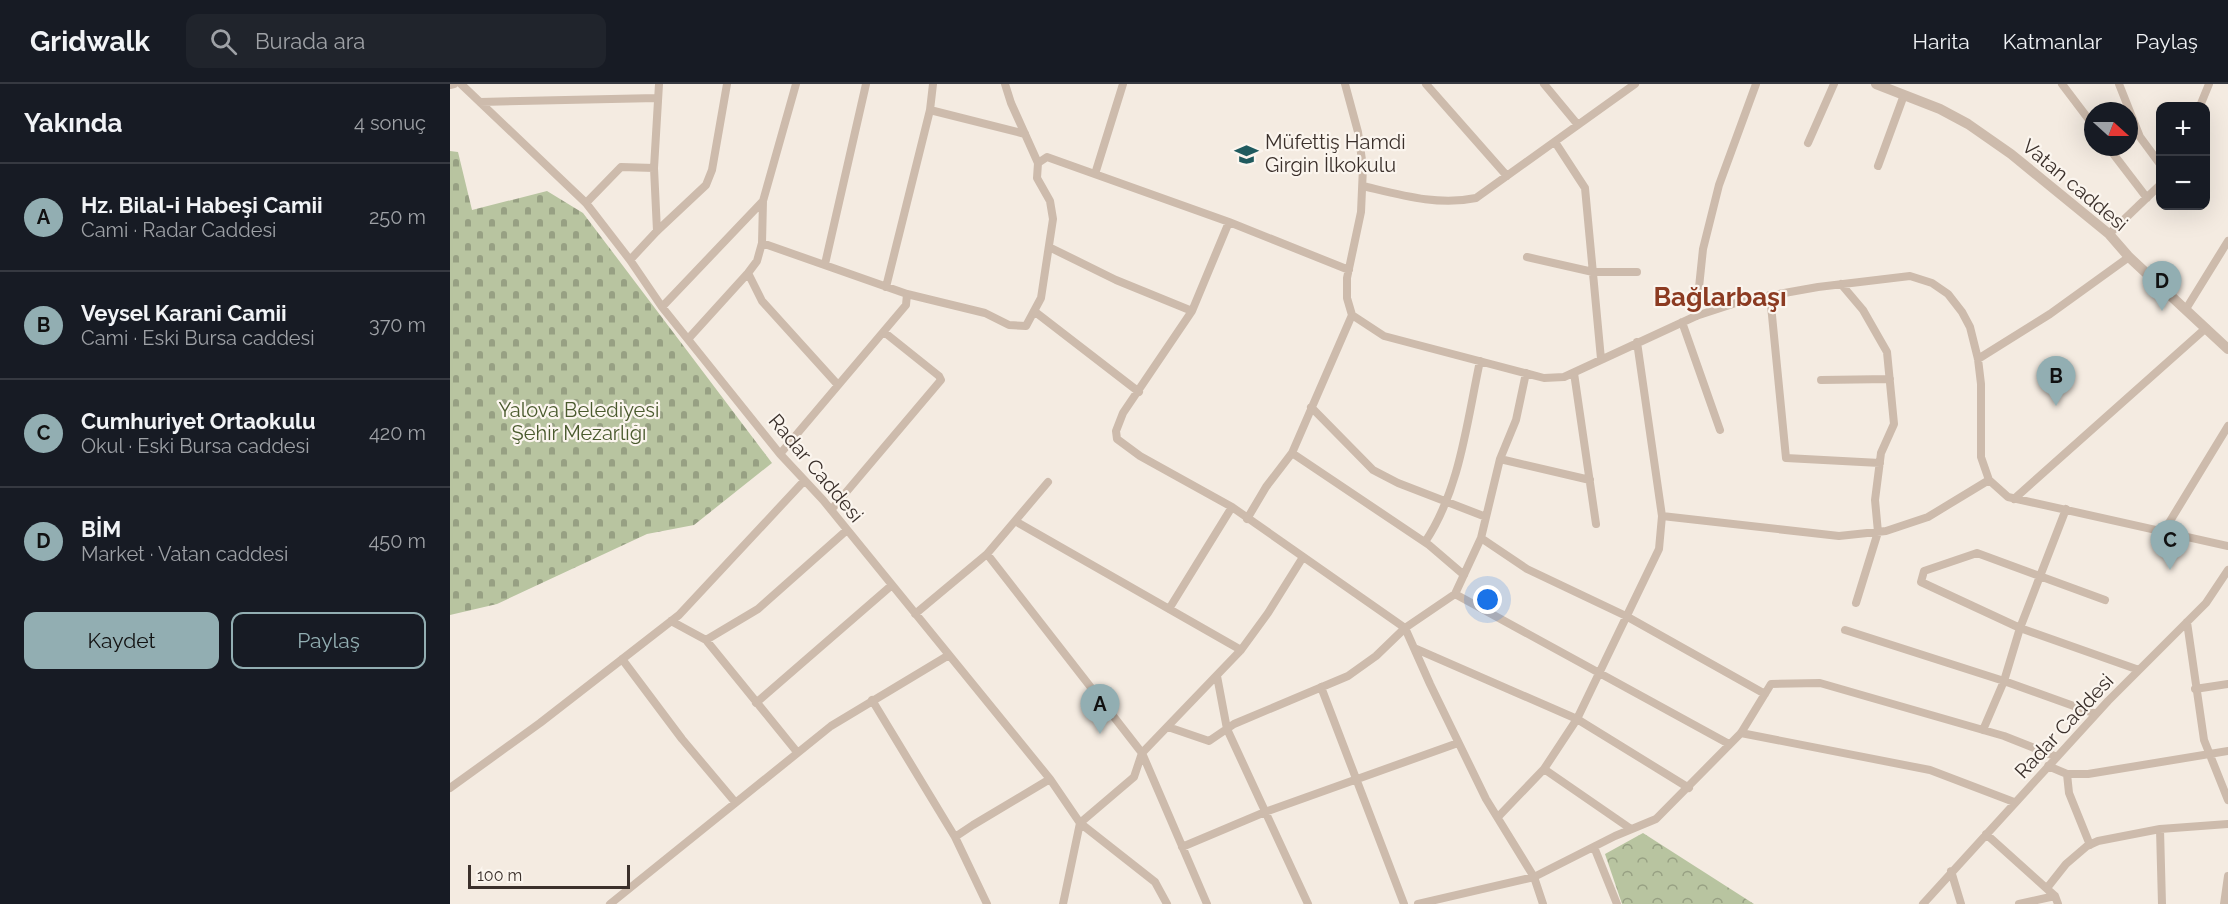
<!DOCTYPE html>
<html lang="tr">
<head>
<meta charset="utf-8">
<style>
	:root { --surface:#171b24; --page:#20242c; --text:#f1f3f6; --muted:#9ea1a6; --line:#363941; --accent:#92aeb2 }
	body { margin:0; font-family:Raleway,sans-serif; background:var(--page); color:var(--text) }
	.controls { position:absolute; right:18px; top:18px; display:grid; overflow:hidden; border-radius:12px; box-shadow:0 6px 24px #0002 }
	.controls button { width:54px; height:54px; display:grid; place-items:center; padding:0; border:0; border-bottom:2px solid var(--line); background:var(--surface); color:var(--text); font:30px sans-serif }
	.compass { position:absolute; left:1634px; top:18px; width:54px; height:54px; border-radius:50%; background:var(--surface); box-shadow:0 6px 24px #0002; rotate:111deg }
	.scale { position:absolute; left:18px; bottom:15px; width:162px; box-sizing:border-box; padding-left:6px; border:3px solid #3b302b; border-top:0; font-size:16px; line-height:21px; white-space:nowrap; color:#3b302b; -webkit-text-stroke:4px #fbf5ee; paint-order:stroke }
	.you { position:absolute; left:1038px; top:516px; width:21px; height:21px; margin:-15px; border:4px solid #fff; border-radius:50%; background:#1a73e8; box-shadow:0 0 0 9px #1a73e833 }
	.badge { display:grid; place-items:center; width:39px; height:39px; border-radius:50%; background:var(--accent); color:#111; font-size:20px; font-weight:700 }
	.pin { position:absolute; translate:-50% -50px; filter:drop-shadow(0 2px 3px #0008) }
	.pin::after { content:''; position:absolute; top:32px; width:21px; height:18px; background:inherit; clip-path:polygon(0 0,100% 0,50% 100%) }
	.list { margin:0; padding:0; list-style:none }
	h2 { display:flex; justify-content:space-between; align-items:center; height:78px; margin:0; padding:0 24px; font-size:26px }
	h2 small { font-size:20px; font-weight:400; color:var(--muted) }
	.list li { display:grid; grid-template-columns:39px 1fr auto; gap:18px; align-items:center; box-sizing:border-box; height:108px; padding:0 24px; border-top:2px solid var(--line) }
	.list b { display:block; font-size:22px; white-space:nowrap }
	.list p { margin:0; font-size:20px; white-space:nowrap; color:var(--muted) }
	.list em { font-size:20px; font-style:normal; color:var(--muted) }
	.actions { display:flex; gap:12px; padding:18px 24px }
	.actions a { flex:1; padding:14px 0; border:2px solid var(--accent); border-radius:12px; text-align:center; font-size:21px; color:var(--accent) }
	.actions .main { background:var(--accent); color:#111 }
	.icon { flex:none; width:33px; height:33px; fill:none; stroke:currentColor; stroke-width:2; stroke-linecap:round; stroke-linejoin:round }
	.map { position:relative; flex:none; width:1778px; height:820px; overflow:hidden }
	header { display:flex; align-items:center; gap:36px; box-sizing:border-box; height:84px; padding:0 30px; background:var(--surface); border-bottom:2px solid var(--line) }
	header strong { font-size:28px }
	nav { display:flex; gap:33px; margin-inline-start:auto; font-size:21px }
	.search { width:420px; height:54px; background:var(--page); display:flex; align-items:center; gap:15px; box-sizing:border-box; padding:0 21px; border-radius:12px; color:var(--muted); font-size:22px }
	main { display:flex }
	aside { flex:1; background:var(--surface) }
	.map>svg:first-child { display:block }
	.cemetery { fill:url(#cemetery-stones) }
	.park { fill:url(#park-crowns) }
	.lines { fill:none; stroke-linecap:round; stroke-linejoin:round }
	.minor { stroke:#cdbbac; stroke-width:8 }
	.tertiary { stroke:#cdbbac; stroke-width:10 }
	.labels { text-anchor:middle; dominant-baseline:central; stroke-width:4.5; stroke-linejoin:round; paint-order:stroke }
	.poi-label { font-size:20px; fill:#3b302b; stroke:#fbf5ee; text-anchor:start }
	.street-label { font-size:20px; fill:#3b302b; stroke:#fbf5ee }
	.park-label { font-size:20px; fill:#4a5a2e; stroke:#fbf5ee }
	.district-label { font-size:26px; font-weight:bold; fill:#8c3b22; stroke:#fbf5ee }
</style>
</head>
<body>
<header>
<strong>Gridwalk</strong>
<div class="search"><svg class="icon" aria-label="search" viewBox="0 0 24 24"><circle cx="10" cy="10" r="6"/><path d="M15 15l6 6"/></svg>Burada ara</div>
<nav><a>Harita</a><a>Katmanlar</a><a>Paylaş</a></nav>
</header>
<main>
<aside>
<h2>Yakında<small>4 sonuç</small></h2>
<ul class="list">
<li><span class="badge">A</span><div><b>Hz. Bilal-i Habeşi Camii</b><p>Cami · Radar Caddesi</p></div><em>250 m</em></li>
<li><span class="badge">B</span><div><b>Veysel Karani Camii</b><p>Cami · Eski Bursa caddesi</p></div><em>370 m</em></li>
<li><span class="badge">C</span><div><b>Cumhuriyet Ortaokulu</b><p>Okul · Eski Bursa caddesi</p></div><em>420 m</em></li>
<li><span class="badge">D</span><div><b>BİM</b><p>Market · Vatan caddesi</p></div><em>450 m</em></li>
</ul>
<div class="actions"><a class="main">Kaydet</a><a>Paylaş</a></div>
</aside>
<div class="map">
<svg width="1778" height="820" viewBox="0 0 1778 820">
	<defs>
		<pattern id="cemetery-stones" width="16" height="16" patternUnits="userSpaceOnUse" patternTransform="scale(1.5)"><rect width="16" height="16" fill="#b8c4a0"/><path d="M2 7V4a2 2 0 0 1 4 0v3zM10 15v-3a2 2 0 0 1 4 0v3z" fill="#97a083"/></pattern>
		<pattern id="park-crowns" width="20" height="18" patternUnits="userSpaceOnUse" patternTransform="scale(1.5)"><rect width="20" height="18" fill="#b8c4a0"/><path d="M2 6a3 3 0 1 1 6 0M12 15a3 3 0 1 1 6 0" fill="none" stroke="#97a083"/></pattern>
	</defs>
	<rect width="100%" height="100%" fill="#f4ebe1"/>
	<path class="cemetery" d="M 0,67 L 8,68 L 22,126 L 97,107 L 133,129 L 322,379 L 244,441 L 197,450 L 47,520 L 0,531 Z"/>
	<path class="park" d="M 1193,749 L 1304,820 L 1172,820 L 1155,770 Z"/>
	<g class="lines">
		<path class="minor" d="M 11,0 L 136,119 L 180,176 L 212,223 L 330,370 L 373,416 L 600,695 L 630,739 L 613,820
			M 555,0 L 561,19 L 588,79
			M 895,0 L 908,48 L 913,83 L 911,128 L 897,194 L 897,214 L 902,231 L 934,252 L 1094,294 L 1114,293 L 1246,232 L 1295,216 L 1368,203 L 1460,192 L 1482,199 L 1498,210 L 1512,228 L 1520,243 L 1528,275 L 1531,300 L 1531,373 L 1539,396 L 1558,413 L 1778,462
			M 976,0 L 1057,92
			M 1094,0 L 1128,41
			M 1612,0 L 1643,41
			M 1669,0 L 1690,53 L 1710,80
			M 0,1 L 4,0
			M 30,18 L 207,14
			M 1750,22 L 1759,0
			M 480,26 L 575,50
			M 1105,58 L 1135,104 L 1151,275
			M 1358,59 L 1384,0
			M 1658,63 L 1697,114
			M 1428,82 L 1454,11
			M 645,90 L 673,0
			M 913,102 C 951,111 988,122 1026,114 L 1185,0
			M 136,119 L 171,83 L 204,84
			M 779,138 L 742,227 L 673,329 L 666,347 L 667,355 L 690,372 L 782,423 L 955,544 L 980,600 L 1036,715 L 1084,793 L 1093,820
			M 207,147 L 204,84 L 209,0
			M 1659,150 L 1710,101
			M 312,159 L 457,210 L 456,221 L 330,370
			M 599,163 L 666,196 L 742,227
			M 1077,173 L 1143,188 L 1187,188
			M 180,176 L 207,147 L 256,101 L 262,86 L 277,0
			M 375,180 L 416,0
			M 298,189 L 312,217 L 388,301
			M 1391,200 L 1413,226 L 1437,268 L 1444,340 L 1431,369 L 1425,416 L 1428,448 L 1406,519
			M 436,203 L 480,26 L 483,0
			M 457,210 L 535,229 L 559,241 L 576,242 L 591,214 L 603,135 L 600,117 L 587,94 L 588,79 L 597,73 L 779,138 L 899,186
			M 1320,211 L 1336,374 L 1430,379
			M 212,223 L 313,117 L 346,0
			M 1736,225 L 1778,157
			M 584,227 L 689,308
			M 1246,232 L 1253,165 L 1269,101 L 1306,0
			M 1232,238 L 1270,346
			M 239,254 L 298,189 L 307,177 L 312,159 L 313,117
			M 1528,275 L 1600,230 L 1679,173
			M 1124,289 L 1146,440
			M 1371,296 L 1440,295
			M 861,323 L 923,386 L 948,399 L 1036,433
			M 842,369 L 979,461 L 1014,491
			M 1050,375 L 1140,396
			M 1564,415 L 1756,244
			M 381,426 L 491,296 L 489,292 L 434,248
			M 1212,432 L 1389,452 L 1436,447 L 1478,433 L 1539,396
			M 797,435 L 816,403 L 842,369 L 902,231
			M 565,437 L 791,566
			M 1714,447 L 1778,342
			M 1031,454 L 1077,485 L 1176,532 L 1315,610
			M 975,458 C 1010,406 1017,337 1030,277
			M 537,470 L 692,669 L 757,820
			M 1005,510 L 1279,660
			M 1655,516 L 1527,469 L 1474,487 L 1471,498 L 1570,544 L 1689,586
			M 719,525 L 782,423
			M 465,530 L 537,470 L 598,398
			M 221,537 L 256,556 L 308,525 L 397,446
			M 1737,538 L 1754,656 L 1778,716
			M 1395,546 L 1554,597 L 1646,630
			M 256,556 L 347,668
			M 964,564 L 1127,635 L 1239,704
			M 172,575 L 232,655 L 285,718
			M 767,592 L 777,645 L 858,820
			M 871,603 L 954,820
			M 1745,605 L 1778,600
			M 422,616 L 505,753 L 537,820
			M 306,619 L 442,501
			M 718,643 L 759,657 L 784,640 L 898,592 L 926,572 L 955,544 L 1005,510 L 1031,454 L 1050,375 L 1066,336 L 1076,289
			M 1533,646 L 1554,597 L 1570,544 L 1616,425
			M 1291,649 L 1480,686 L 1564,718
			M 1598,682 L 1617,690 L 1638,690 L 1778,667
			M 1094,685 L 1181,745
			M 1617,690 L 1619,709 L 1640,761
			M 0,704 L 90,639 L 229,531 L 354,397
			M 1048,733 L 1094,685 L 1127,635 L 1209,465 L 1212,432 L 1187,258
			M 1710,745 L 1712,820
			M 1536,750 L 1605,812 L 1608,820
			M 505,753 L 523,741 L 600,695
			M 732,763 L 815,728 L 1008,659
			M 1144,763 L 1167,820
			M 1501,787 L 1511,820
			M 1597,804 L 1616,780 L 1637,762 L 1648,757 L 1710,745 L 1778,740
			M 160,820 L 381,642 L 499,571
			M 717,820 L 705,798 L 630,739 L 684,693 L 692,669 L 791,566 L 818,529 L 853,473
			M 968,820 L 1084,793 L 1165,752 L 1206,735 L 1291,649 L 1321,600 L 1370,599 L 1554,652 L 1607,673
			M 1473,820 L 1658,617 L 1756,519 L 1778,486
			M 1569,820 L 1605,812
			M 1774,820 L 1778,792"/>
		<path class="tertiary" d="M 1426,0 L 1490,25 L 1518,40 L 1561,70 L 1659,150 L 1679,173 L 1778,265"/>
	</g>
	<defs>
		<symbol id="school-bare" viewBox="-9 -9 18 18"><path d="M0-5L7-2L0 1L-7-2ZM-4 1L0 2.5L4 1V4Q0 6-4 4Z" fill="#1f5a5e" stroke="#fbf5ee" stroke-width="2.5" paint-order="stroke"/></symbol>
	</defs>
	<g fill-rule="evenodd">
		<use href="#school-bare" x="780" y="54" width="33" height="33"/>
	</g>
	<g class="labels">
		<g class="poi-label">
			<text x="815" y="58">Müfettiş Hamdi<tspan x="815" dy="23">Girgin İlkokulu</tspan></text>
		</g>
		<g class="street-label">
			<text transform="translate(1625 101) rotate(40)">Vatan caddesi</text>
			<text transform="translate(366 384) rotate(50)">Radar Caddesi</text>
			<text transform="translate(1614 642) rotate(-47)">Radar Caddesi</text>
		</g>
		<g class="park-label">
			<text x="129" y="326">Yalova Belediyesi<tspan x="129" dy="23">Şehir Mezarlığı</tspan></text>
		</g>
		<g class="district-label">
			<text x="1270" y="213">Bağlarbaşı</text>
		</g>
	</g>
</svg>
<div class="controls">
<button>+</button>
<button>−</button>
</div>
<svg class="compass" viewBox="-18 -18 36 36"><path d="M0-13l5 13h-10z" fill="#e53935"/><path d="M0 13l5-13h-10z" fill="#9ea1a6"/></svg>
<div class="scale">100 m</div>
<div class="you"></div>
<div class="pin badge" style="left:650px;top:650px">A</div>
<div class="pin badge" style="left:1606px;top:322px">B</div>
<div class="pin badge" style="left:1720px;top:486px">C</div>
<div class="pin badge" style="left:1712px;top:227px">D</div>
</div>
</main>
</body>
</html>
